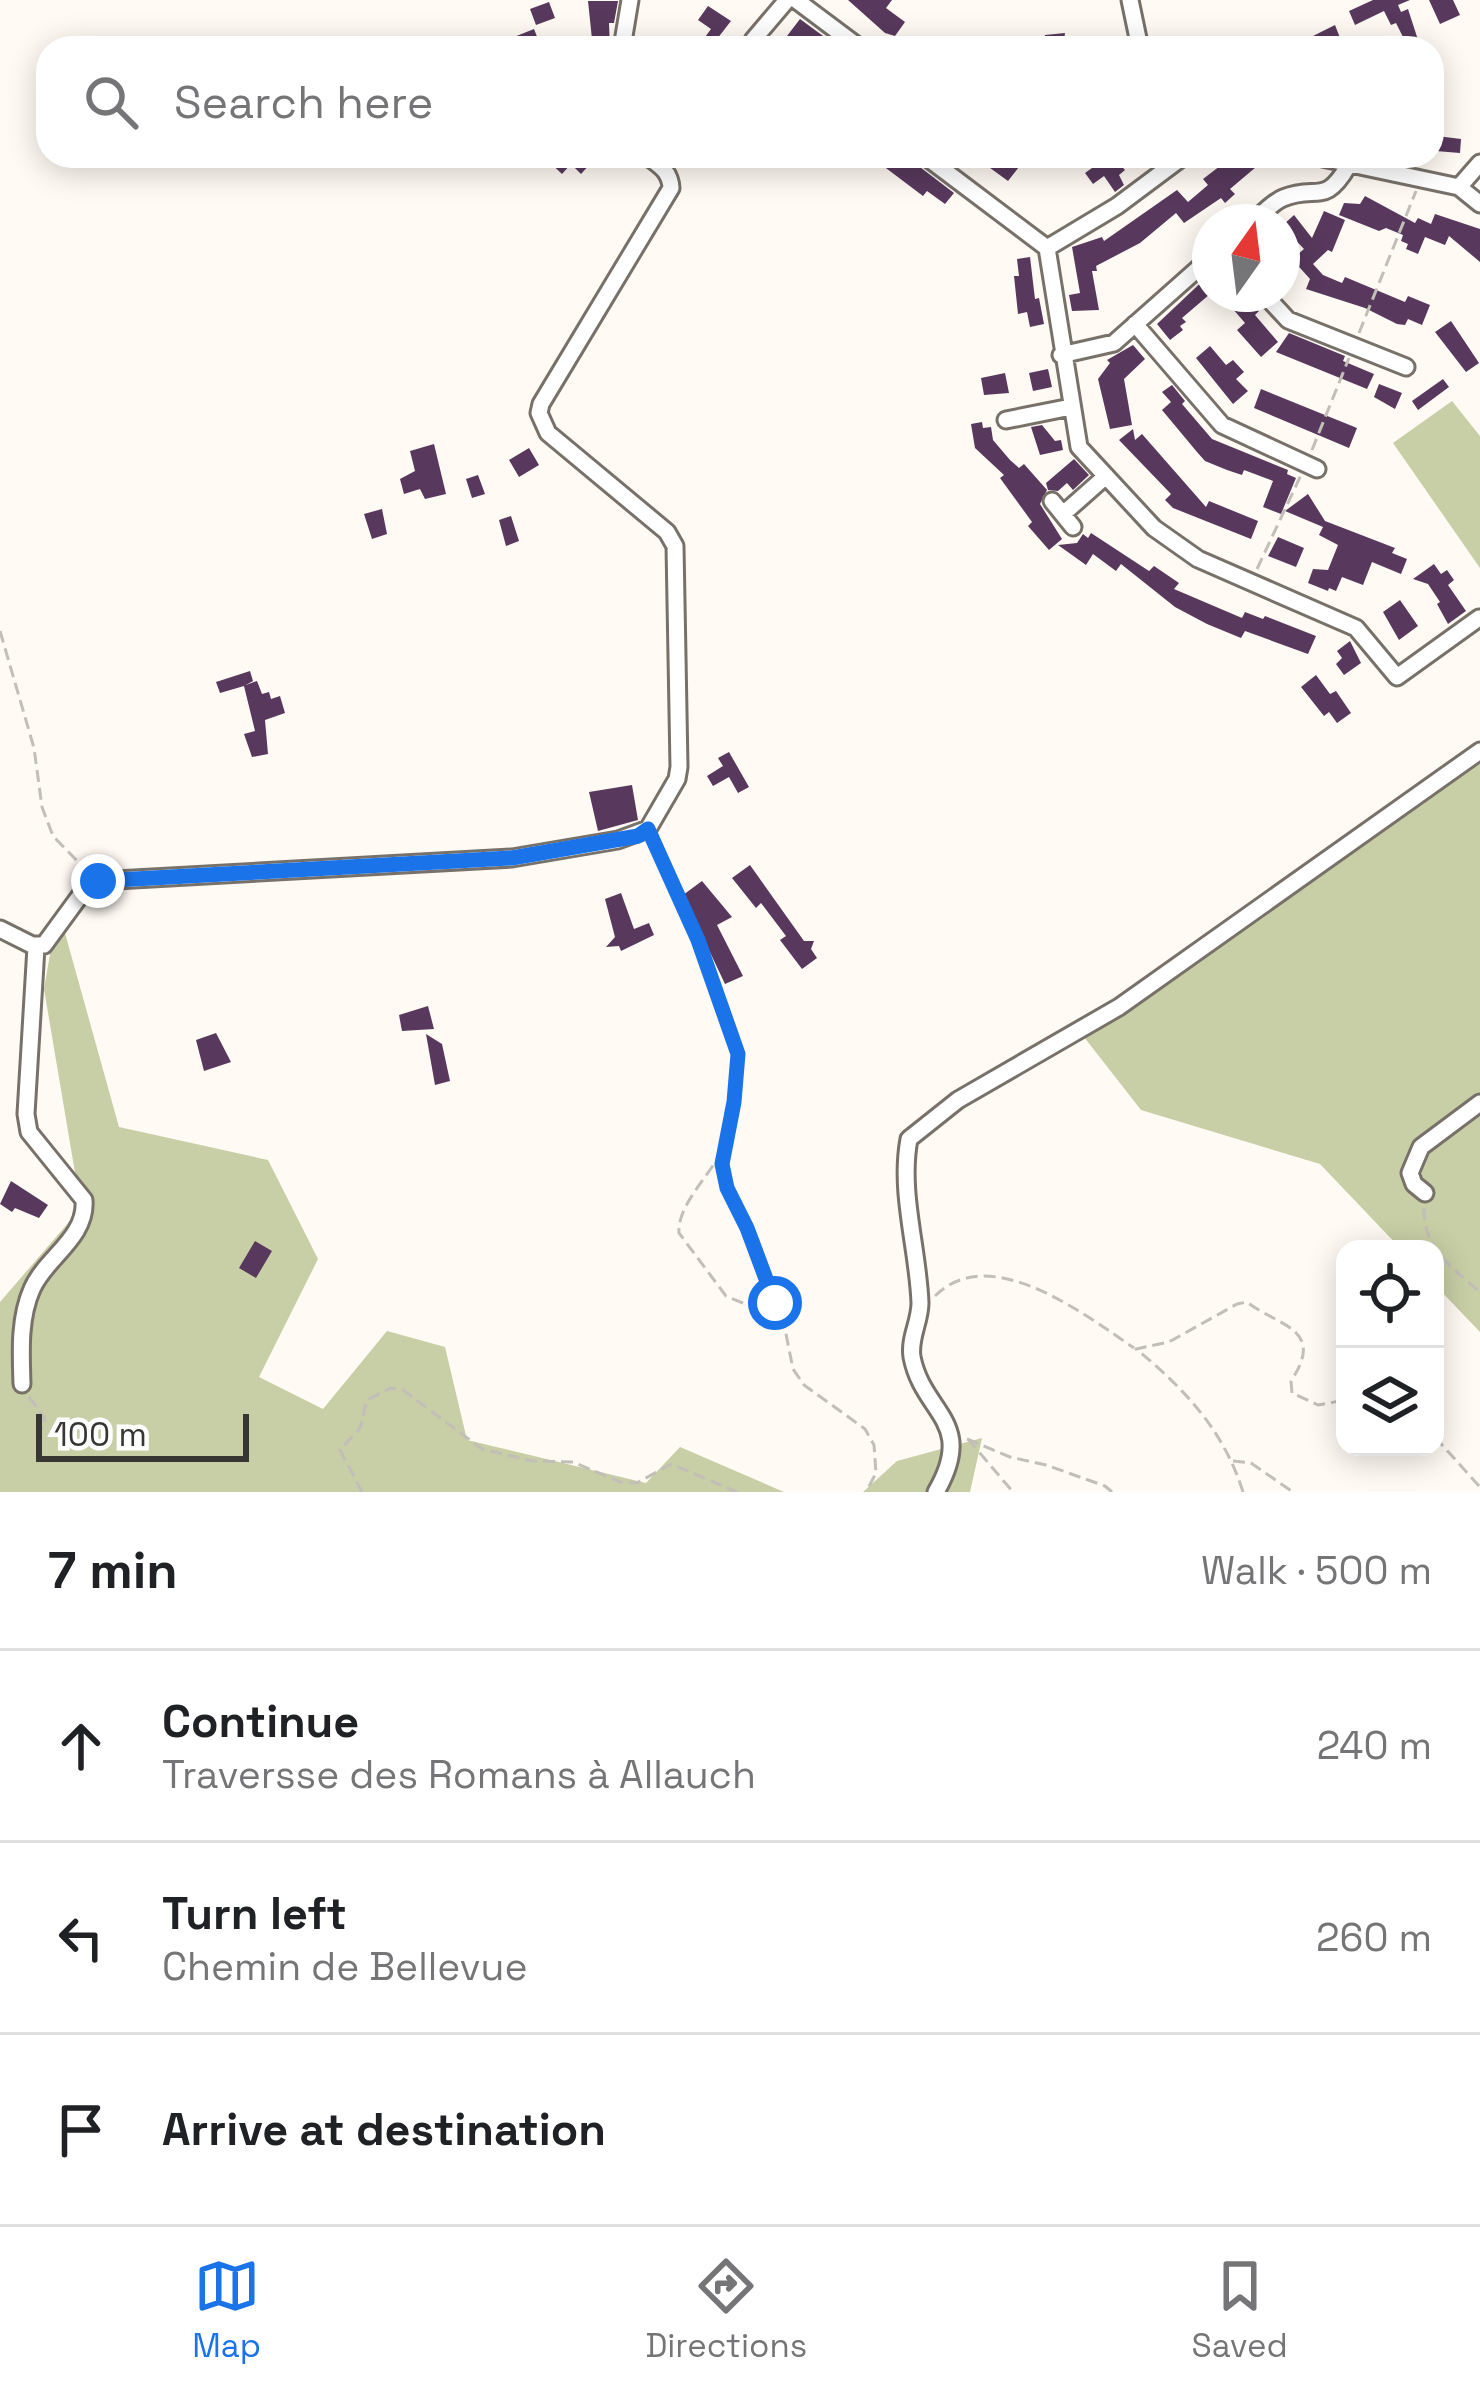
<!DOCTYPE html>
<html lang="en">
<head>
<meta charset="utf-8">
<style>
	:root { --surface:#fff; --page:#f6f6f6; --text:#202124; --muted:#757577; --line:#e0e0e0; --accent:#1a73e8 }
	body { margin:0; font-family:"Space Grotesk",sans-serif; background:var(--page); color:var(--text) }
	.controls { position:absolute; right:36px; bottom:36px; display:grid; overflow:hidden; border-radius:24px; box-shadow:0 6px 30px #0003 }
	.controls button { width:108px; height:108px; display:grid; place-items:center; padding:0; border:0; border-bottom:3px solid var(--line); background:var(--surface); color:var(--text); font:60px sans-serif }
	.compass { position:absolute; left:1192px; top:204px; width:108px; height:108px; border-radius:50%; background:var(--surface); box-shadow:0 6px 30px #0003; rotate:14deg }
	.scale { position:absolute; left:36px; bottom:30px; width:213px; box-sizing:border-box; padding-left:12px; border:6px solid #383633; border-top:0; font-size:33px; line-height:42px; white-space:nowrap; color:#383633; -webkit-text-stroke:9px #fff; paint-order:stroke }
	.stop { position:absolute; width:36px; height:36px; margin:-27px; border:9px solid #1a73e8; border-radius:50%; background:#fff }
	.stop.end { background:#1a73e8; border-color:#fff; box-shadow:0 3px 12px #0008 }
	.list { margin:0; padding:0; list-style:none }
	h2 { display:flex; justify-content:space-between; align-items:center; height:156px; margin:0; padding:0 48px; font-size:51px }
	h2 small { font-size:39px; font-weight:400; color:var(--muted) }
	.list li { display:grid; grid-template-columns:78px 1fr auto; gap:36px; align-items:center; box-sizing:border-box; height:192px; padding:0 48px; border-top:3px solid var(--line) }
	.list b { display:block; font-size:45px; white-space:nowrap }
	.list p { margin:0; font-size:39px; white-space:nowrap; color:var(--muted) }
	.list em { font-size:39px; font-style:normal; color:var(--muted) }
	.icon { flex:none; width:66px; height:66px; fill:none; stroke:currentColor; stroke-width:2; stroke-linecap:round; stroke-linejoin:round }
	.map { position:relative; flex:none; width:1480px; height:1492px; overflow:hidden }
	.search { position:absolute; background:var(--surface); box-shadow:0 6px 30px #0003; left:36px; right:36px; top:36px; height:132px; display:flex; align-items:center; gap:30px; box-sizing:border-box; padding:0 42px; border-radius:36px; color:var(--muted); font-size:45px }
	.sheet { height:732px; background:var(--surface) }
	nav { display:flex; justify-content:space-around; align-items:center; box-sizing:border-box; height:168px; border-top:3px solid var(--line); background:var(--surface); font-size:33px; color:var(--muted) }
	nav a { display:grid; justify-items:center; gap:6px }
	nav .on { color:var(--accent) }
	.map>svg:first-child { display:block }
	.green { fill:#c8cea5 }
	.building { fill:#58395d }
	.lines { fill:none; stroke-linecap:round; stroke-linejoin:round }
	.minor-casing { stroke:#777169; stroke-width:21 }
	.path { stroke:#c2beb8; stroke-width:3; stroke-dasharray:12 6; stroke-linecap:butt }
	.minor { stroke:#fff; stroke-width:15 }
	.route { stroke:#1a73e8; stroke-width:15 }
</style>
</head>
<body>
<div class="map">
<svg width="1480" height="1492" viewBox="0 0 1480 1492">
	<rect width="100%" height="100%" fill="#fffaf3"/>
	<path class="green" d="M 1452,401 L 1480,436 L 1480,568 L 1393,443 Z
		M 1480,761 L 1480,1332 L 1435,1285 L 1435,1249 L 1401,1249 L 1320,1164 L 1141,1110 L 1084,1037 Z
		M 58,908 L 119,1127 L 268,1160 L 318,1259 L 259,1377 L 323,1409 L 387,1331 L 445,1347 L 467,1440 L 646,1483 L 680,1447 L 784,1492 L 0,1492 L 0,1302 L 81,1208 L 44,989 Z
		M 982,1438 L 970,1492 L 863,1492 L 897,1461 Z"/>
	<path class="building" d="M 848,0 L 892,0 L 886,8 L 905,22 L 895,36 L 885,33 Z
		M 1373,0 L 1410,0 L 1398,5 L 1401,12 L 1408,9 L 1418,40 L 1407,45 L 1396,23 L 1391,25 L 1384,11 L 1355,25 L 1349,11 Z
		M 1429,0 L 1453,0 L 1460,15 L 1440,24 Z
		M 588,1 L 618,1 L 614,23 L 609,23 L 610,48 L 586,48 L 592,39 Z
		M 549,2 L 555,18 L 536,25 L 530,9 Z
		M 708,6 L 731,21 L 710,48 L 697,48 L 711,29 L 698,20 Z
		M 800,19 L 834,44 L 838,48 L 802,48 L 787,36 Z
		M 1335,25 L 1342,43 L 1330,48 L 1289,48 Z
		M 534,29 L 540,44 L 513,48 L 509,39 Z
		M 1065,33 L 1063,48 L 1041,48 L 1045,35 Z
		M 1437,136 L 1461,139 L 1460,153 L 1436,151 Z
		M 543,156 L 584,156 L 591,163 L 581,174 L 571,164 L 562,174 Z
		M 870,156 L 898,156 L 914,168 L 916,164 L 954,193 L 945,204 L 927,191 L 923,196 Z
		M 993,156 L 1005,156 L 1019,167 L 1008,181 L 986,165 Z
		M 1233,156 L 1269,156 L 1230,189 L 1235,194 L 1225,203 L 1221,198 L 1184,223 L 1176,213 L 1140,243 L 1096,266 L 1097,271 L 1092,271 L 1099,310 L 1072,311 L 1069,295 L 1080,293 L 1072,247 L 1102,237 L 1104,241 L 1177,190 L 1188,202 L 1208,185 L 1203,179 Z
		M 1106,158 L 1109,162 L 1114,158 L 1125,170 L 1119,175 L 1124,185 L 1115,192 L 1104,176 L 1093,184 L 1085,173 Z
		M 1365,196 L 1415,223 L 1418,218 L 1431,224 L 1435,214 L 1480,229 L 1480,262 L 1449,236 L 1445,245 L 1425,237 L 1418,254 L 1406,249 L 1408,244 L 1401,241 L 1403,235 L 1386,228 L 1379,231 L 1339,215 L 1344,203 L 1360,204 Z
		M 1324,211 L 1345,220 L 1332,252 L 1328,250 L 1313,264 L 1323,275 L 1342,283 L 1345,277 L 1405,302 L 1408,296 L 1430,305 L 1422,325 L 1408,319 L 1405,325 L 1397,324 L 1365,308 L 1306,289 L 1310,279 L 1292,259 L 1304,249 L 1282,226 L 1294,215 L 1312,238 Z
		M 1030,257 L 1035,299 L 1039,298 L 1044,324 L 1030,327 L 1027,312 L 1018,314 L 1014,276 L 1019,276 L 1017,259 Z
		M 1210,274 L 1210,294 L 1182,318 L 1186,322 L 1180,326 L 1183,330 L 1170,340 L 1157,324 Z
		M 1220,294 L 1245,294 L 1259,311 L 1255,315 L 1278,342 L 1261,357 L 1237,330 L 1245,323 Z
		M 1451,321 L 1479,363 L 1466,372 L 1435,332 Z
		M 1289,333 L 1345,356 L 1343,361 L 1374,374 L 1367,389 L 1276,352 Z
		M 1133,345 L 1145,359 L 1124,379 L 1132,425 L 1110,429 L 1098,379 L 1110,363 L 1107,360 Z
		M 1210,346 L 1226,365 L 1233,360 L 1244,372 L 1236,379 L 1248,391 L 1233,404 L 1196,358 Z
		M 1048,369 L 1052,387 L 1033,391 L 1029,373 Z
		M 1005,373 L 1009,393 L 984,395 L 981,378 Z
		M 1443,379 L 1449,387 L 1418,410 L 1412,401 Z
		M 1379,384 L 1402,393 L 1395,409 L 1374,397 Z
		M 1172,385 L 1185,401 L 1182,404 L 1212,439 L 1288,470 L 1287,474 L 1296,478 L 1281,514 L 1263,507 L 1273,481 L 1244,470 L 1242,475 L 1227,470 L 1205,461 L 1197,452 L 1162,410 L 1171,402 L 1162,392 Z
		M 1261,389 L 1357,428 L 1349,448 L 1254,408 Z
		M 982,422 L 983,428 L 991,427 L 993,440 L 1010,460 L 1019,468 L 1024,464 L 1047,490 L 1040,504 L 1062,539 L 1049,550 L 1028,526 L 1032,522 L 1000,478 L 1004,475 L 975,448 L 971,424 Z
		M 1042,425 L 1055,441 L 1061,440 L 1063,450 L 1040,455 L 1031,427 Z
		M 1133,429 L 1135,440 L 1142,434 L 1206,507 L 1209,501 L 1258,521 L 1251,539 L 1173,508 L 1165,500 L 1171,494 L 1119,440 Z
		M 434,444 L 446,494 L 425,499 L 420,489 L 404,494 L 400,479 L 415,471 L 410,451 Z
		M 529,448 L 539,465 L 519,477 L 509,460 Z
		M 1074,459 L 1089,475 L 1073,490 L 1067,483 L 1058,491 L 1048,490 L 1046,483 Z
		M 478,475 L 485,494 L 472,498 L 466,479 Z
		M 1308,494 L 1325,521 L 1395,548 L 1392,553 L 1407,559 L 1401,574 L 1372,562 L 1363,585 L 1342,577 L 1336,591 L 1329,588 L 1328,591 L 1308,583 L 1313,569 L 1328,570 L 1338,545 L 1319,535 L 1323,527 L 1285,511 Z
		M 382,509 L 387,534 L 372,539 L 364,514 Z
		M 511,516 L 519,541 L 506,546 L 499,520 Z
		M 1091,533 L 1149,571 L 1154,566 L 1179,583 L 1174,589 L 1242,618 L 1245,612 L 1263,619 L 1265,616 L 1316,636 L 1308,654 L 1245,631 L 1241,638 L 1207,624 L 1175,607 L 1121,564 L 1116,571 L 1093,554 L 1086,565 L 1058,545 L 1077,543 L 1083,534 L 1088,538 Z
		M 1278,537 L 1304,548 L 1296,567 L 1268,556 Z
		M 1434,564 L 1441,574 L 1447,570 L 1454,580 L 1448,585 L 1466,611 L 1448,624 L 1437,604 L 1440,602 L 1428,584 L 1413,579 Z
		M 1400,600 L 1418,626 L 1399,640 L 1383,612 Z
		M 1350,641 L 1361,663 L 1344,675 L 1336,664 L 1342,658 L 1337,651 Z
		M 250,671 L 253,681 L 246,685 L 257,681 L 262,694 L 269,692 L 271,699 L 280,696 L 285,713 L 265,720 L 268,754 L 252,757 L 244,734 L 255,731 L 244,686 L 220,693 L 216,682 Z
		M 1316,675 L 1330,694 L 1336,691 L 1351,713 L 1337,723 L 1329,712 L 1324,716 L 1301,687 Z
		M 729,752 L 749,787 L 738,793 L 729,777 L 713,786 L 707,776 L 723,766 L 718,758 Z
		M 632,785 L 638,820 L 598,831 L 589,792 Z
		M 750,865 L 804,941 L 814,941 L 811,949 L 817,958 L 802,969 L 780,940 L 786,936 L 761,903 L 756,908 L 732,878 Z
		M 702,881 L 732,917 L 717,925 L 743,976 L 725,984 L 683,895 Z
		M 621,893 L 634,929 L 649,923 L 654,935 L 621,951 L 619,946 L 606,947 L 615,937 L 605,899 Z
		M 428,1006 L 434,1029 L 402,1031 L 399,1015 Z
		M 216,1033 L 231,1062 L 204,1071 L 196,1040 Z
		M 426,1034 L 442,1044 L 450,1081 L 435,1085 Z
		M 11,1181 L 48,1205 L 39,1218 L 15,1208 L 12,1212 L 0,1204 Z
		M 255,1241 L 272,1251 L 256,1278 L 239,1268 Z"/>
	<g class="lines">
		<defs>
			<path id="minor" d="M 796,0 L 860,48
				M 1130,0 L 1140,48
				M 753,40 L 787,0
				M 622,48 L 630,0
				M 925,156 L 1047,248
				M 1313,156 L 1459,187 L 1480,204
				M 1180,159 L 1117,206 L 1047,248 L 1079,447 L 1154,528 L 1198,559 L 1356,628 L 1397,677 L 1479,618
				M 1459,187 L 1480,163
				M 1253,222 C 1262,214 1273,202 1283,198 C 1317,184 1324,207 1348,166
				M 1264,294 L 1288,320 L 1406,367
				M 1135,324 L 1222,425 L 1317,469
				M 1061,355 L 1114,343 L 1210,258
				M 1006,420 L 1071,407
				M 1052,501 L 1073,527
				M 1063,514 L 1106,476
				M 0,929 L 32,945 L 44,945 L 85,889 L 98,881 L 512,858 L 618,840 L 648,829 L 677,779 L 679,767 L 675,546 L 667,532 L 548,433 L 539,413 L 541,404 L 671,188 C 670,171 660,166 647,156
				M 1425,1193 L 1414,1184 L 1410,1173 L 1421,1147 L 1480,1103
				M 22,1384 C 21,1353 19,1318 32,1289 C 45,1258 87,1238 84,1200 L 29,1132 L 26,1114 L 36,947
				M 936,1492 C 977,1421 923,1414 912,1357 C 909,1338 920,1322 920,1303 C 918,1248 899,1193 909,1139 L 958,1100 L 1119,1007 L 1480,751"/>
		</defs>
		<use href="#minor" class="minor-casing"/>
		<path class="path" d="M 1359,333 L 1416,191
			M 1312,450 L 1349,358
			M 1257,569 L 1301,475
			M 0,631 L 34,748 L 42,807 L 53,836 L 88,872
			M 656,841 L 719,993 L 738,1054 L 734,1102 L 722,1148 L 727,1188 L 747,1228 L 785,1329 L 793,1369 L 804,1385 L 865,1429 L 874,1445 L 876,1473 L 866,1492
			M 722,1150 C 710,1176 677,1205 679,1233 L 726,1296 L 750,1306 L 773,1303
			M 1424,1208 C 1423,1248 1451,1267 1480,1292
			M 935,1296 C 990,1241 1084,1314 1134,1348
			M 29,1397 L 44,1417 L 45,1425 L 36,1433
			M 1435,1437 L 1480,1487
			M 967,1439 L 1010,1457 L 1046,1465 L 1105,1486 L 1112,1492
			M 968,1439 L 1013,1492
			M 1233,1461 L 1251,1463 L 1293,1492
			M 362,1492 L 340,1450 L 360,1428 L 367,1400 L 391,1388 L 403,1390 L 482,1449 L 533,1461 L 573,1462 L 620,1482 L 637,1483 L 671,1464 L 737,1492
			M 1243,1492 C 1224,1431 1185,1389 1136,1349 L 1169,1342 L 1237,1304 L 1247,1302 C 1279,1327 1326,1328 1291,1381 L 1292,1393 L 1318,1405 L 1345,1400"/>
		<use href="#minor" class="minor"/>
	</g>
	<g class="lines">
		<path class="route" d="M 98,881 L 512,858 L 638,836 L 648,829 L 698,940 L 738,1054 L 734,1102 L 722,1164 L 727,1188 L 747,1228 L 775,1303"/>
	</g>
</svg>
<div class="controls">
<button><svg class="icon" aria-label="locate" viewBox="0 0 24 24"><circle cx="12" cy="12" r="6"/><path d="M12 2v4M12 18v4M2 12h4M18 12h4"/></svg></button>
<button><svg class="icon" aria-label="layers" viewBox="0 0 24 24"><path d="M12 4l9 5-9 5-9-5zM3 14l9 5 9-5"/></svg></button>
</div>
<svg class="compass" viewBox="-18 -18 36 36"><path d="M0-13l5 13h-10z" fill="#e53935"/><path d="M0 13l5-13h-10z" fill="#757577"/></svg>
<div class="scale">100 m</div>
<div class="stop" style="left:775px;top:1303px"></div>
<div class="stop end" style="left:98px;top:881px"></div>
<div class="search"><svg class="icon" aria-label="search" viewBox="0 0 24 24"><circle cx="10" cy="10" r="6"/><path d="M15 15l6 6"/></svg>Search here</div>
</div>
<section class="sheet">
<h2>7 min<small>Walk · 500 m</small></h2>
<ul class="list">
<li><svg class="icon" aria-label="ahead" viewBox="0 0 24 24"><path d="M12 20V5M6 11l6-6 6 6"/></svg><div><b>Continue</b><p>Traversse des Romans à Allauch</p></div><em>240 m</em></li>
<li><svg class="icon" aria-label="left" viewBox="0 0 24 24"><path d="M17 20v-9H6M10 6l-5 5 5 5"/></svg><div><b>Turn left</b><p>Chemin de Bellevue</p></div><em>260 m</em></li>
<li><svg class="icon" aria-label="arrive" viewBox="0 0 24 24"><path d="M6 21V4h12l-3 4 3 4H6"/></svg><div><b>Arrive at destination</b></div></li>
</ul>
</section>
<nav>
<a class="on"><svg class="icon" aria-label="map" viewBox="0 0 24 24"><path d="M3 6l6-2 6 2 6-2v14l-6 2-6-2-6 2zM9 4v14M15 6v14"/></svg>Map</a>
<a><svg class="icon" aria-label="directions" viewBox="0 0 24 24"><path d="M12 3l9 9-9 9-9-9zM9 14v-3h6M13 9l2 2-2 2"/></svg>Directions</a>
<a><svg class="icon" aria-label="saved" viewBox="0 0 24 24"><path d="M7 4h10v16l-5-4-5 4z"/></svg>Saved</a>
</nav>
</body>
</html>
